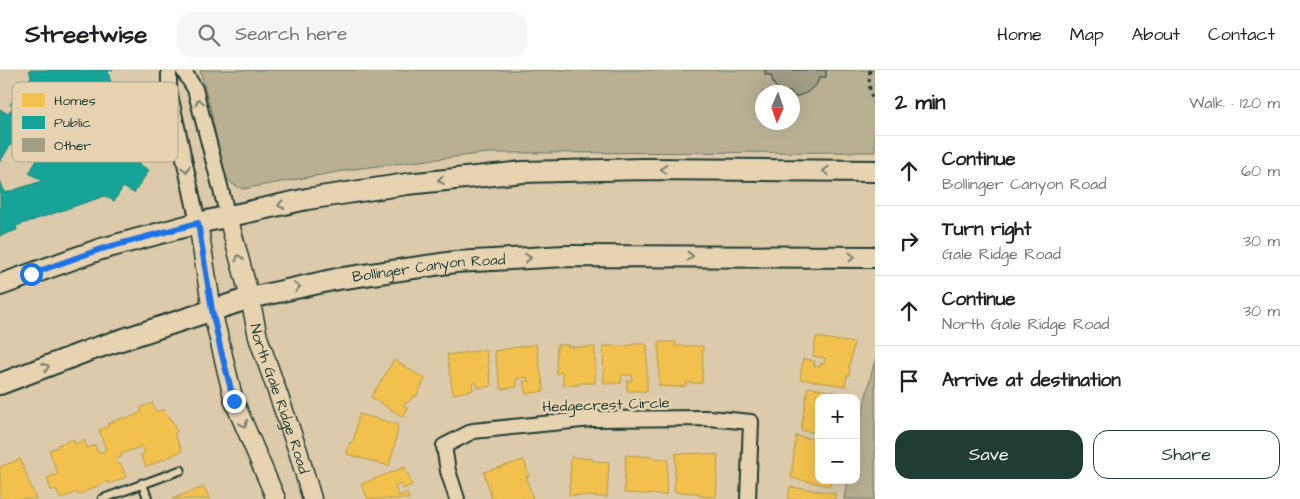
<!DOCTYPE html>
<html lang="en">
<head>
<meta charset="utf-8">
<style>
	:root { --surface:#fff; --page:#f6f6f6; --text:#202124; --muted:#757577; --line:#e0e0e0; --accent:#1f3d34 }
	body { margin:0; font-family:"Architects Daughter",sans-serif; background:var(--page); color:var(--text) }
	.controls { position:absolute; right:15px; bottom:15px; display:grid; overflow:hidden; border-radius:10px; box-shadow:0 5px 20px #0002 }
	.controls button { width:45px; height:45px; display:grid; place-items:center; padding:0; border:0; border-bottom:1px solid var(--line); background:var(--surface); color:var(--text); font:25px sans-serif }
	.compass { position:absolute; left:755px; top:15px; width:45px; height:45px; border-radius:50%; background:var(--surface); box-shadow:0 5px 20px #0002; rotate:182deg }
	.stop { position:absolute; width:15px; height:15px; margin:-11px; border:4px solid #1a73e8; border-radius:50%; background:#fff }
	.stop.end { background:#1a73e8; border-color:#fff; box-shadow:0 1px 5px #0008 }
	.list { margin:0; padding:0; list-style:none }
	h2 { display:flex; justify-content:space-between; align-items:center; height:65px; margin:0; padding:0 20px; font-size:21px }
	h2 small { font-size:16px; font-weight:400; color:var(--muted) }
	.list li { display:grid; grid-template-columns:32px 1fr auto; gap:15px; align-items:center; box-sizing:border-box; height:70px; padding:0 20px; border-top:1px solid var(--line) }
	.list b { display:block; font-size:19px; white-space:nowrap }
	.list p { margin:0; font-size:16px; white-space:nowrap; color:var(--muted) }
	.list em { font-size:16px; font-style:normal; color:var(--muted) }
	.actions { display:flex; gap:10px; padding:15px 20px }
	.actions a { flex:1; padding:11px 0; border:1px solid var(--accent); border-radius:15px; text-align:center; font-size:18px; color:var(--accent) }
	.actions .main { background:var(--accent); color:#fff }
	.icon { flex:none; width:28px; height:28px; fill:none; stroke:currentColor; stroke-width:2; stroke-linecap:round; stroke-linejoin:round }
	.map { position:relative; flex:none; width:875px; height:429px; overflow:hidden }
	header { display:flex; align-items:center; gap:30px; box-sizing:border-box; height:70px; padding:0 25px; background:var(--surface); border-bottom:1px solid var(--line) }
	header strong { font-size:24px }
	nav { display:flex; gap:28px; margin-inline-start:auto; font-size:18px }
	.search { width:350px; height:45px; background:var(--page); display:flex; align-items:center; gap:12px; box-sizing:border-box; padding:0 18px; border-radius:15px; color:var(--muted); font-size:19px }
	main { display:flex }
	aside { flex:1; background:var(--surface) }
	.map>svg:first-child { display:block }
	.green { fill:#b9af93; stroke:#6c7664; fill-rule:evenodd }
	.homes { fill:#f2c14e; stroke:#b39946 }
	.public { fill:#17a398; stroke:#19847a }
	.building { fill:#a29f85; stroke:#1f3d34 }
	.lines { fill:none; stroke-linecap:round; stroke-linejoin:round }
	.service-casing { stroke:#1f3d34; stroke-width:11 }
	.minor-casing { stroke:#1f3d34; stroke-width:18 }
	.tertiary-casing { stroke:#1f3d34; stroke-width:21 }
	.secondary-casing { stroke:#1f3d34; stroke-width:24 }
	.path { stroke:#1f3d34; stroke-width:3; stroke-dasharray:4 4; stroke-linecap:butt }
	.service { stroke:#e8d3b1; stroke-width:7 }
	.minor { stroke:#e8d3b1; stroke-width:14 }
	.tertiary { stroke:#e8d3b1; stroke-width:18 }
	.secondary { stroke:#e8d3b1; stroke-width:20 }
	.oneway { stroke:#79806c }
	.route { stroke:#1a73e8; stroke-width:6 }
	.labels { text-anchor:middle; dominant-baseline:central; stroke-width:5; stroke-linejoin:round; paint-order:stroke }
	.street-label { font-size:15px; fill:#1f3d34; stroke:#e8d3b1 }
	.key { fill:#e8d3b1; stroke:#aca68c; stroke-width:1 }
	.key-label { font-size:14px; fill:#1f3d34 }
</style>
</head>
<body>
<header>
<strong>Streetwise</strong>
<div class="search"><svg class="icon" aria-label="search" viewBox="0 0 24 24"><circle cx="10" cy="10" r="6"/><path d="M15 15l6 6"/></svg>Search here</div>
<nav><a>Home</a><a>Map</a><a>About</a><a>Contact</a></nav>
</header>
<main>
<div class="map">
<svg width="875" height="429" viewBox="0 0 875 429">
	<rect width="100%" height="100%" fill="#dccaaa"/>
	<filter id="ink" filterUnits="userSpaceOnUse"><feTurbulence type="fractalNoise" baseFrequency=".02" numOctaves="2"/><feDisplacementMap in="SourceGraphic" scale="10" xChannelSelector="R" yChannelSelector="G"/><feConvolveMatrix kernelMatrix="1 2 1 2 8 2 1 2 1" color-interpolation-filters="sRGB"/></filter>
	<g filter="url(#ink)">
		<path class="green" d="M 200,0 L 875,0 L 875,82 L 487,83 L 354,99 L 243,119 L 232,114 L 224,105 L 210,37 ZM 762,22 L 792,22 L 792,52 L 762,52 Z
			M 875,289 L 875,429 L 844,429 L 847,410 L 856,410 L 856,368 Z"/>
		<path class="homes" d="M 816,267 L 854,273 L 849,298 L 850,298 L 849,306 L 847,305 L 845,316 L 800,309 L 803,289 L 815,291 L 814,296 L 820,297 L 820,294 L 824,294 L 825,288 L 813,286 Z
			M 659,272 L 676,272 L 675,276 L 703,276 L 702,313 L 686,313 L 686,316 L 677,317 L 659,316 Z
			M 536,274 L 544,321 L 526,324 L 523,312 L 528,311 L 527,307 L 516,309 L 517,317 L 501,319 L 494,281 Z
			M 633,274 L 646,274 L 647,275 L 647,321 L 627,321 L 627,311 L 632,311 L 632,305 L 622,305 L 621,313 L 604,313 L 603,276 L 627,276 Z
			M 557,275 L 568,275 L 568,277 L 595,277 L 595,313 L 579,313 L 579,315 L 563,315 L 563,303 L 556,303 Z
			M 486,280 L 491,316 L 477,318 L 477,312 L 472,313 L 473,320 L 453,324 L 447,285 Z
			M 394,290 L 425,309 L 416,327 L 413,326 L 408,333 L 406,332 L 404,336 L 408,338 L 403,347 L 371,327 Z
			M 808,317 L 845,324 L 844,328 L 819,328 L 819,363 L 801,360 Z
			M 152,333 L 156,342 L 164,339 L 168,349 L 171,348 L 177,362 L 174,363 L 182,381 L 146,397 L 141,385 L 145,383 L 142,376 L 121,384 L 122,387 L 116,389 L 118,395 L 121,394 L 126,407 L 109,414 L 108,411 L 78,425 L 77,422 L 60,429 L 56,419 L 51,420 L 47,408 L 58,404 L 49,380 L 58,377 L 57,375 L 73,369 L 75,374 L 84,370 L 87,378 L 95,375 L 98,383 L 106,380 L 99,360 L 109,356 L 107,354 L 125,347 L 126,349 L 142,342 L 140,338 Z
			M 359,344 L 397,354 L 397,356 L 398,357 L 396,370 L 389,396 L 347,384 L 350,372 L 353,373 Z
			M 796,366 L 819,370 L 819,410 L 831,410 L 830,416 L 791,408 Z
			M 676,383 L 692,384 L 692,383 L 718,385 L 716,427 L 699,426 L 699,423 L 674,422 Z
			M 626,385 L 653,387 L 653,388 L 668,389 L 666,425 L 624,423 Z
			M 571,387 L 593,389 L 593,391 L 609,392 L 607,427 L 569,425 Z
			M 20,389 L 36,429 L 0,429 L 0,397 Z
			M 524,390 L 529,406 L 526,407 L 533,429 L 492,429 L 484,402 Z
			M 405,397 L 412,415 L 403,419 L 401,414 L 395,417 L 399,426 L 407,423 L 409,429 L 368,429 L 361,414 Z
			M 204,417 L 210,429 L 172,429 Z
			M 790,417 L 835,423 L 835,429 L 788,429 Z"/>
		<path class="public" d="M 29,0 L 113,0 L 108,1 L 112,17 L 122,15 L 126,30 L 116,32 L 125,64 L 146,78 L 137,93 L 149,100 L 134,123 L 123,117 L 114,131 L 105,126 L 16,156 L 17,160 L 0,166 L 0,110 L 5,123 L 42,111 L 29,103 L 42,82 L 44,84 L 69,45 L 65,31 L 80,27 L 77,16 L 41,25 L 36,32 L 39,34 L 30,47 L 28,46 L 0,92 L 0,39 L 8,44 L 13,36 L 10,35 L 18,21 L 21,23 L 31,7 Z"/>
		<path class="building" d="M 765,0 L 826,0 L 826,7 L 820,7 L 816,15 L 806,23 L 795,27 L 792,27 L 792,22 L 781,22 L 774,15 L 771,5 L 765,5 Z"/>
		<g class="lines">
			<defs>
				<path id="service" d="M 142,413 L 148,429
					M 102,429 L 181,400"/>
				<path id="minor" d="M 169,0 L 169,20 L 198,153
					M 183,0 L 195,19 L 228,147
					M 457,429 L 448,401 L 444,376 L 473,361 L 592,349 L 709,348 L 751,352 L 748,429"/>
				<g id="tertiary">
					<path id="s1" d="M 228,147 L 250,228 L 258,267 L 298,381 L 312,429"/>
					<path d="M 198,153 L 212,240 L 234,331 L 276,429"/>
				</g>
				<g id="secondary">
					<path d="M 0,215 L 101,179 L 198,153 L 307,129 L 407,114 L 523,102 L 644,99 L 875,101"/>
					<path id="s2" d="M 0,314 L 90,280 L 250,228 L 337,209 L 455,192 L 565,186 L 875,187"/>
				</g>
			</defs>
			<use href="#service" class="service-casing"/>
			<use href="#minor" class="minor-casing"/>
			<use href="#tertiary" class="tertiary-casing"/>
			<use href="#secondary" class="secondary-casing"/>
			<path class="path" d="M 870,0 C 868,13 870,24 875,36"/>
			<use href="#service" class="service"/>
			<use href="#minor" class="minor"/>
			<use href="#tertiary" class="tertiary"/>
			<use href="#secondary" class="secondary"/>
		</g>
		<defs><path id="oneway-chevron" d="M-2-3.5L2.5 0L-2 3.5" fill="none" stroke-width="1.6" stroke-linecap="round" stroke-linejoin="round" transform="scale(1.25)"/></defs>
		<g class="oneway">
			<use href="#oneway-chevron" transform="translate(199 32) rotate(-105)"/>
			<use href="#oneway-chevron" transform="translate(186 99) rotate(77)"/>
			<use href="#oneway-chevron" transform="translate(664 99) rotate(-179)"/>
			<use href="#oneway-chevron" transform="translate(826 101) rotate(-179)"/>
			<use href="#oneway-chevron" transform="translate(441 110) rotate(174)"/>
			<use href="#oneway-chevron" transform="translate(281 135) rotate(168)"/>
			<use href="#oneway-chevron" transform="translate(690 186)"/>
			<use href="#oneway-chevron" transform="translate(852 187) rotate(1)"/>
			<use href="#oneway-chevron" transform="translate(239 188) rotate(-105)"/>
			<use href="#oneway-chevron" transform="translate(528 188) rotate(-3)"/>
			<use href="#oneway-chevron" transform="translate(297 217) rotate(-11)"/>
			<use href="#oneway-chevron" transform="translate(46 297) rotate(-21)"/>
			<use href="#oneway-chevron" transform="translate(244 354) rotate(67)"/>
		</g>
	</g>
	<g class="lines" filter="url(#ink)">
		<path class="route" d="M 31,204 L 101,179 L 198,153 L 212,240 L 220,277 L 234,331"/>
	</g>
	<g class="labels">
		<g class="street-label">
			<text stroke="none"><textPath href="#s2" startOffset="446">Bollinger Canyon Road</textPath></text>
			<text stroke="none"><textPath href="#s1" startOffset="189">North Gale Ridge Road</textPath></text>
			<text transform="translate(606 335) rotate(-2)">Hedgecrest Circle</text>
		</g>
	</g>
	<rect x="12" y="12" width="166" height="80" rx="8" class="key"/>
	<rect x="22" y="23" width="23" height="14" fill="#f2c14e"/>
	<rect x="22" y="46" width="23" height="13" fill="#17a398"/>
	<rect x="22" y="68" width="23" height="14" fill="#a29f85"/>
	<g class="key-label">
		<text x="54" y="35">Homes</text>
		<text x="54" y="57">Public</text>
		<text x="54" y="80">Other</text>
	</g>
</svg>
<div class="controls">
<button>+</button>
<button>−</button>
</div>
<svg class="compass" viewBox="-18 -18 36 36"><path d="M0-13l5 13h-10z" fill="#e53935"/><path d="M0 13l5-13h-10z" fill="#757577"/></svg>
<div class="stop" style="left:31px;top:204px"></div>
<div class="stop end" style="left:234px;top:331px"></div>
</div>
<aside>
<h2>2 min<small>Walk · 120 m</small></h2>
<ul class="list">
<li><svg class="icon" aria-label="ahead" viewBox="0 0 24 24"><path d="M12 20V5M6 11l6-6 6 6"/></svg><div><b>Continue</b><p>Bollinger Canyon Road</p></div><em>60 m</em></li>
<li><svg class="icon" aria-label="right" viewBox="0 0 24 24"><path d="M7 20v-9h11M14 6l5 5-5 5"/></svg><div><b>Turn right</b><p>Gale Ridge Road</p></div><em>30 m</em></li>
<li><svg class="icon" aria-label="ahead" viewBox="0 0 24 24"><path d="M12 20V5M6 11l6-6 6 6"/></svg><div><b>Continue</b><p>North Gale Ridge Road</p></div><em>30 m</em></li>
<li><svg class="icon" aria-label="arrive" viewBox="0 0 24 24"><path d="M6 21V4h12l-3 4 3 4H6"/></svg><div><b>Arrive at destination</b></div></li>
</ul>
<div class="actions"><a class="main">Save</a><a>Share</a></div>
</aside>
</main>
</body>
</html>
